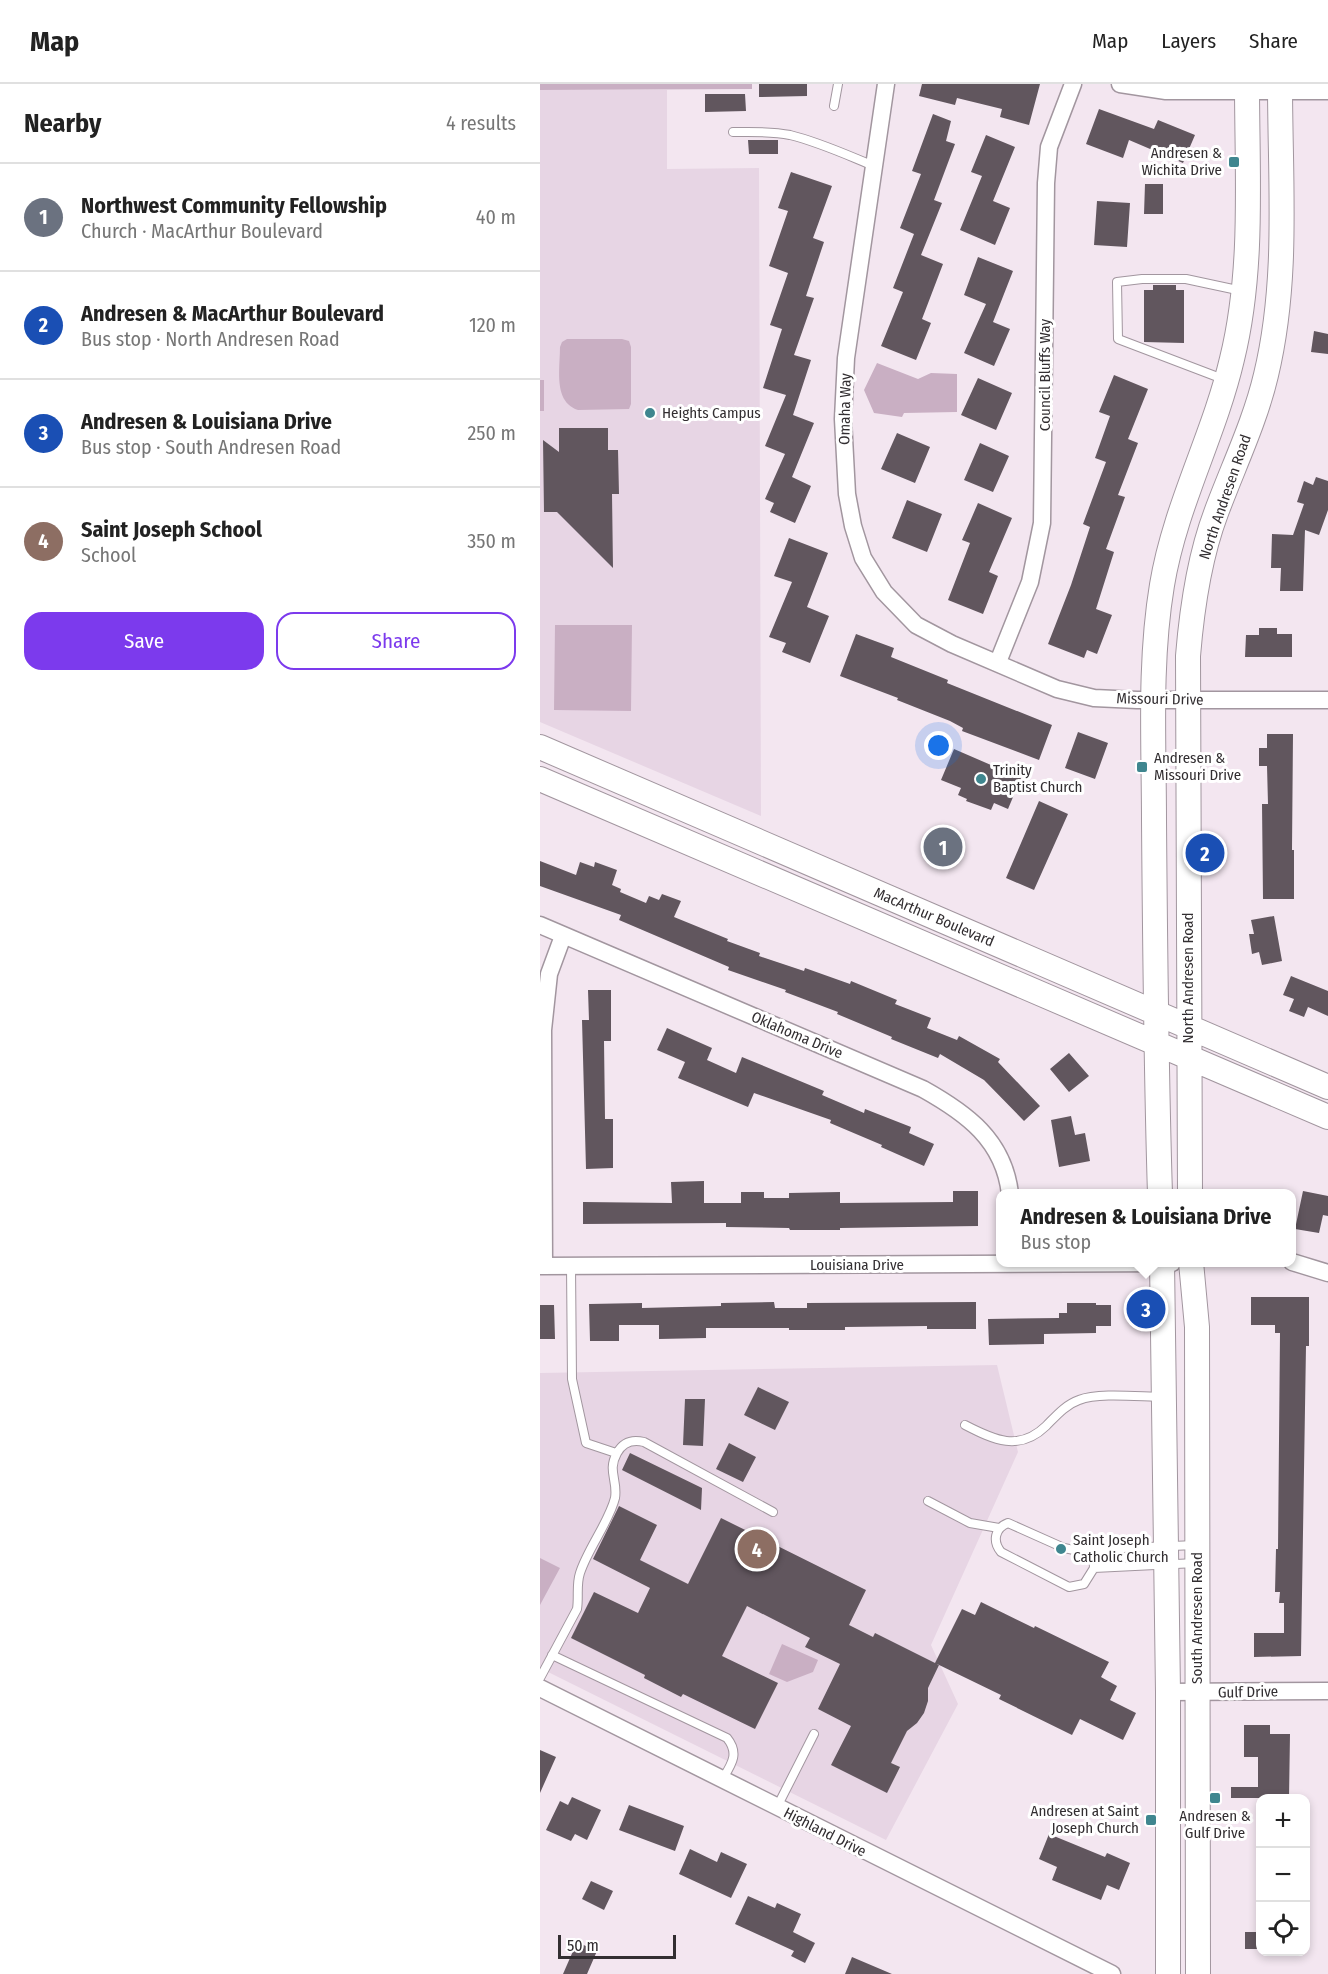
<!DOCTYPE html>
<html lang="en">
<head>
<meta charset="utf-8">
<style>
	:root { --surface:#fff; --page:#f2f2f2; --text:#222; --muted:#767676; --line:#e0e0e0; --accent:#7c3aed }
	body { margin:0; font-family:"Fira Sans Condensed",sans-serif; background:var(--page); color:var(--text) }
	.controls { position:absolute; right:18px; bottom:18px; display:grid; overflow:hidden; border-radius:12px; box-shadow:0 3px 9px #0003 }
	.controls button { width:54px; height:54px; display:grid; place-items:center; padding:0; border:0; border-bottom:2px solid var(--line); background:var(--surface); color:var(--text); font:30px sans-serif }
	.scale { position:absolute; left:18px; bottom:15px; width:118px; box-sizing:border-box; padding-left:6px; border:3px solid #322e31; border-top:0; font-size:16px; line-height:21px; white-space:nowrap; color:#322e31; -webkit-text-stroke:4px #fff; paint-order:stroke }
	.you { position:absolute; left:399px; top:662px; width:21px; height:21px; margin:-15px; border:4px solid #fff; border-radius:50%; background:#1a73e8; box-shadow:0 0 0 9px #1a73e833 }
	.badge { display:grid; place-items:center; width:39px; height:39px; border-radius:50%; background:var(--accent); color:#fff; font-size:20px; font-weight:700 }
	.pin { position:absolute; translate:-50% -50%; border:3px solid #fff; box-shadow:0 2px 6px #0006 }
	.popup { position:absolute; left:456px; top:1105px; width:300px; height:78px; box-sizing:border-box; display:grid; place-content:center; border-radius:12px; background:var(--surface); filter:drop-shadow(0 2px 4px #0005); font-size:20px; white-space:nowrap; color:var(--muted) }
	.popup b { font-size:22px; color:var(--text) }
	.popup::after { content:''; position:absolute; left:50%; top:100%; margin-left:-12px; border:12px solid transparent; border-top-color:var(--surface) }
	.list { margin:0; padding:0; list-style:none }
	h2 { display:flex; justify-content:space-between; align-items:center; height:78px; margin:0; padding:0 24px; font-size:26px }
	h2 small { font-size:20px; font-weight:400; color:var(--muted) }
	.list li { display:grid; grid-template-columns:39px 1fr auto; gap:18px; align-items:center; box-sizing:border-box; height:108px; padding:0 24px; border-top:2px solid var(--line) }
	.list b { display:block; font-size:22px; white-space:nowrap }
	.list p { margin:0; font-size:20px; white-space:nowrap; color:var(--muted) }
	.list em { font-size:20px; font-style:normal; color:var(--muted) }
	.actions { display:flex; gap:12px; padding:18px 24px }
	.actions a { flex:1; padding:14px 0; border:2px solid var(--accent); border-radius:18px; text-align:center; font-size:21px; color:var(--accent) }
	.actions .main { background:var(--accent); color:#fff }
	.icon { flex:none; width:33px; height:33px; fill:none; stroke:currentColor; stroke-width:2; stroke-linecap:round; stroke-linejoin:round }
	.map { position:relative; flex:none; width:788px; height:1890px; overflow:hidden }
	header { display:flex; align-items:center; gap:36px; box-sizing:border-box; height:84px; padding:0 30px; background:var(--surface); border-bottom:2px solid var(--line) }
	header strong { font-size:28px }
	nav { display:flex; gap:33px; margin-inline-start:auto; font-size:21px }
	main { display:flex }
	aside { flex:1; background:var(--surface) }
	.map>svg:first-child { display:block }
	.built { fill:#e7d5e4 }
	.green { fill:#c9afc3 }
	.building { fill:#61565e }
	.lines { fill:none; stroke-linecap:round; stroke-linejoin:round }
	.lane-casing { stroke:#a2969f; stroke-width:10 }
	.street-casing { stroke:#a2969f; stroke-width:19 }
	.secondary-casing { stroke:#a2969f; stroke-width:26 }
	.lane { stroke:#fff; stroke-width:8 }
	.street { stroke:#fff; stroke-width:16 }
	.secondary { stroke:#fff; stroke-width:24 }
	.poi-dot { fill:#3f868f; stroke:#fff; stroke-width:2 }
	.labels { text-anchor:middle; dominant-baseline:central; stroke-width:6; stroke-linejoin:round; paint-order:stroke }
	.poi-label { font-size:15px; fill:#322e31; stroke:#fff; text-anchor:start }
	.street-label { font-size:15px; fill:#322e31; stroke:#fff }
</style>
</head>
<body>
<header>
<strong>Map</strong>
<nav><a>Map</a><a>Layers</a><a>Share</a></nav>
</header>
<main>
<aside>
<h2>Nearby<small>4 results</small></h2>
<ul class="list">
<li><span class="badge" style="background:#6b7280">1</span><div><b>Northwest Community Fellowship</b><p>Church · MacArthur Boulevard</p></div><em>40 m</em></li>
<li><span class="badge" style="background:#1a4fb4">2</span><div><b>Andresen &amp; MacArthur Boulevard</b><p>Bus stop · North Andresen Road</p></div><em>120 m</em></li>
<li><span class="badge" style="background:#1a4fb4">3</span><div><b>Andresen &amp; Louisiana Drive</b><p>Bus stop · South Andresen Road</p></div><em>250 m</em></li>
<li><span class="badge" style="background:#8d6e63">4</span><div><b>Saint Joseph School</b><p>School</p></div><em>350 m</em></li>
</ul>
<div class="actions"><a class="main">Save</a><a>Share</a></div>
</aside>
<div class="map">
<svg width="788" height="1890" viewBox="0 0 788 1890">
	<rect width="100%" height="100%" fill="#f3e6f0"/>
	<path class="built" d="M 0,6 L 127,6 L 127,85 L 219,84 L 221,732 L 0,638 Z
		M 457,1281 L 478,1368 L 391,1561 L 418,1620 L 346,1756 L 0,1584 L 0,1289 Z"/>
	<path class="green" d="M 0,0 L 212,0 L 212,5 L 0,6 Z
		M 27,255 L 82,255 L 89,257 L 91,263 L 91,320 L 89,325 L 38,326 C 13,318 20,285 20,263 L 22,258 Z
		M 337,279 L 378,295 L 391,289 L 417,290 L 417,328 L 364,329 L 362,333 L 334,329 L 324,306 Z
		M 0,296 L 4,296 L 4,327 L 0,327 Z
		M 15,541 L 92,541 L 91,627 L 14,626 Z
		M 0,1474 L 20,1484 L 0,1521 Z
		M 242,1560 L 278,1576 L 273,1588 L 247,1598 L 229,1590 Z"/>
	<path class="building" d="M 219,0 L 267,0 L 267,12 L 219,13 Z
		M 382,0 L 500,0 L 489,41 L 460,33 L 462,25 L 417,14 L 415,21 L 379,12 Z
		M 165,10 L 205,10 L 206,27 L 165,28 Z
		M 559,25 L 614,45 L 618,36 L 655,51 L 643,79 L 589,56 L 583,74 L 546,60 Z
		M 393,30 L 411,37 L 406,57 L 415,60 L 394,116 L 402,119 L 381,171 L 403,180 L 382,235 L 391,239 L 376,276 L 341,262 L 363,208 L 353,204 L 374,150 L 360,144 L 381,90 L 372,87 Z
		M 446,51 L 475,63 L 453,117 L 470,124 L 455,161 L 420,146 L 442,92 L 431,88 Z
		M 208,56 L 238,56 L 238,70 L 209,70 Z
		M 251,88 L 292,102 L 273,154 L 284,158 L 266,212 L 274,214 L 254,271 L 271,276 L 253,331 L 274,339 L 252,393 L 271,402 L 255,439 L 230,428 L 234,419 L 225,415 L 245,370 L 225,362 L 246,311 L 223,304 L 242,245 L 230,241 L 248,189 L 229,182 L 248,127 L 238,124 Z
		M 605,100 L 623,100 L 623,130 L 604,130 Z
		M 557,117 L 590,119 L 587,163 L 554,161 Z
		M 438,173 L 473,187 L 453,238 L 470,245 L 454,282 L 424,269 L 446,220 L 424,211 Z
		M 613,201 L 636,201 L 636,206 L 644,206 L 644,259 L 604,258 L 604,206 L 613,206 Z
		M 774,247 L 788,250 L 788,270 L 771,268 Z
		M 574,291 L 608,305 L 588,355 L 598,359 L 578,411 L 585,413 L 566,465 L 574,468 L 556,525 L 572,531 L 557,570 L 547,566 L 544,574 L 508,560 L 531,501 L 550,443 L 543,440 L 566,378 L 555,374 L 570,332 L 559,328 Z
		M 438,294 L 472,309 L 456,346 L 421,331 Z
		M 19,344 L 68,344 L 68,366 L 78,366 L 79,410 L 72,410 L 73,484 L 17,428 L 4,428 L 3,356 L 19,368 Z
		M 357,349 L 390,363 L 375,399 L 341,385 Z
		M 440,359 L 469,372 L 453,408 L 424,396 Z
		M 776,393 L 788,397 L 788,426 L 779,451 L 765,446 L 763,507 L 740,507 L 741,484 L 731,484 L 732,450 L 753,451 L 764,420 L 757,418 L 764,397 L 773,401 Z
		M 367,416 L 402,430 L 387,468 L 352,454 Z
		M 438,419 L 472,434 L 449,488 L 458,492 L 443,530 L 408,516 L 430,459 L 422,456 Z
		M 249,454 L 288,469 L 267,523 L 289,532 L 270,579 L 242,568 L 246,559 L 229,553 L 252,498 L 234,492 Z
		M 719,544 L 737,544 L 737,550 L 752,550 L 752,573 L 705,573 L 706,551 L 719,551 Z
		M 316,550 L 354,564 L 351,573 L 408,596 L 407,599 L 512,641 L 499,676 L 422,647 L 423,644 L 410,637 L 357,616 L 358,614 L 300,592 Z
		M 538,648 L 568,659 L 555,695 L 525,684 Z
		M 727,650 L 753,650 L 752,766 L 754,766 L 754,815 L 723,815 L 722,720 L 728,720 L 727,682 L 719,682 L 719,664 L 727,664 Z
		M 414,665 L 481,694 L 468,725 L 454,719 L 451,726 L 426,717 L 427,715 L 418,711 L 421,704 L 401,696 Z
		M 499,717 L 528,730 L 494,806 L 466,794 Z
		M 0,777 L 36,791 L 40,778 L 54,783 L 55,778 L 77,786 L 72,801 L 81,805 L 80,808 L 106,819 L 109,812 L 119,816 L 122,810 L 141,817 L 134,833 L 188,855 L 187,857 L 220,869 L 219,872 L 264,887 L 265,884 L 310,900 L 311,897 L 357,916 L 355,920 L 391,934 L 387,944 L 417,956 L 419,952 L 460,975 L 458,978 L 500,1022 L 484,1037 L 444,996 L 400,970 L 398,974 L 351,955 L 352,953 L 297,930 L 298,928 L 245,908 L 246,906 L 188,886 L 189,883 L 79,836 L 81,831 L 0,802 Z
		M 734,832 L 742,877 L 722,881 L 719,868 L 712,870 L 709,850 L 714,850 L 711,836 Z
		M 751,892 L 788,907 L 788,932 L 768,923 L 764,933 L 749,927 L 754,915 L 743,911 Z
		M 48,906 L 71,906 L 71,957 L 64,957 L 65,1035 L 73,1035 L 73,1084 L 46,1085 L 42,936 L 49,936 Z
		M 127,944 L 172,964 L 167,976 L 196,989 L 202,973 L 284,1007 L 282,1011 L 324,1029 L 325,1025 L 371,1043 L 369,1049 L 394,1060 L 384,1082 L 341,1063 L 342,1061 L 290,1039 L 291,1036 L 214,1009 L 208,1023 L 138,994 L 145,978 L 117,966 Z
		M 529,969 L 549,992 L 529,1008 L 510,985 Z
		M 531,1032 L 535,1051 L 545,1049 L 550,1077 L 519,1083 L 511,1036 Z
		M 164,1097 L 164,1119 L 201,1119 L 201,1108 L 224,1108 L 224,1114 L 249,1114 L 249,1109 L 300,1108 L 300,1119 L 413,1118 L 413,1107 L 438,1107 L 438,1142 L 300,1144 L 300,1146 L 250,1146 L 249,1144 L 186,1143 L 186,1139 L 43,1140 L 43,1118 L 132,1119 L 131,1098 Z
		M 763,1107 L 788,1112 L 788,1132 L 783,1131 L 779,1149 L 755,1145 Z
		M 711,1213 L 769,1213 L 769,1262 L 766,1262 L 761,1572 L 714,1573 L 714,1549 L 744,1549 L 744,1519 L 739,1519 L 740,1508 L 735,1508 L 736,1465 L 738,1465 L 740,1249 L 735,1249 L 735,1241 L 711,1241 Z
		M 234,1218 L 235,1224 L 267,1224 L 267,1219 L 436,1218 L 436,1245 L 387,1245 L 387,1242 L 305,1243 L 305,1246 L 249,1246 L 249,1244 L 166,1244 L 166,1254 L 119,1255 L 119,1241 L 79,1241 L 79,1257 L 50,1257 L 49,1220 L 102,1219 L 102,1224 L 181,1222 L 181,1219 Z
		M 527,1219 L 556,1219 L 556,1221 L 571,1221 L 571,1242 L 556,1242 L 556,1249 L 504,1250 L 504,1260 L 449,1261 L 448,1235 L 519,1234 L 519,1229 L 527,1229 Z
		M 0,1221 L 14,1221 L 15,1255 L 0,1255 Z
		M 218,1303 L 249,1318 L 235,1346 L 204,1331 Z
		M 145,1315 L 165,1315 L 163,1362 L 143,1361 Z
		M 189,1359 L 216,1373 L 203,1398 L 176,1385 Z
		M 90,1369 L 162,1404 L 161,1426 L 82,1386 Z
		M 79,1422 L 117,1441 L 100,1476 L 148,1500 L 181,1434 L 326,1506 L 309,1541 L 333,1553 L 335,1549 L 399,1581 L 388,1604 L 388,1617 L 384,1629 L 377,1639 L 367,1647 L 351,1679 L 360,1683 L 347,1709 L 291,1681 L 311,1642 L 278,1625 L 300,1580 L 265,1563 L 270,1554 L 207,1522 L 182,1572 L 238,1599 L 215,1645 L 143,1610 L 141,1613 L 104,1594 L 105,1591 L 31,1554 L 54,1508 L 98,1529 L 110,1504 L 53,1475 Z
		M 441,1518 L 494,1544 L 495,1542 L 569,1578 L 561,1593 L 577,1602 L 570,1616 L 596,1629 L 583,1656 L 540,1635 L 532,1651 L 459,1615 L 461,1611 L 395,1579 L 422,1525 L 435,1531 Z
		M 704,1641 L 730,1641 L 730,1650 L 750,1650 L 749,1714 L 691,1714 L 691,1703 L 718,1703 L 718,1673 L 704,1673 Z
		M 0,1666 L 16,1673 L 0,1709 Z
		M 32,1713 L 61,1726 L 47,1756 L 35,1750 L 31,1757 L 6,1746 L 20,1717 L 28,1721 Z
		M 89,1721 L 144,1742 L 135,1767 L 79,1746 Z
		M 509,1750 L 565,1773 L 567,1769 L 590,1779 L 579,1806 L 567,1801 L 561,1816 L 512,1796 L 517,1783 L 499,1775 Z
		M 150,1765 L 177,1778 L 181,1768 L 207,1780 L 191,1814 L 139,1790 Z
		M 51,1797 L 73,1807 L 64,1826 L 42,1815 Z
		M 208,1812 L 235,1824 L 237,1819 L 261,1830 L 253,1848 L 275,1859 L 265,1879 L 251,1872 L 254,1867 L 195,1840 Z
		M 705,1848 L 720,1848 L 720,1865 L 705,1865 Z
		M 37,1858 L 57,1867 L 47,1890 L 23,1890 Z
		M 312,1873 L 352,1890 L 305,1890 Z"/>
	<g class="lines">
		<defs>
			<path id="lane" d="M 294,22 L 298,0
				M 193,48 C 212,48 231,47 250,51 C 279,58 307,71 334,82
				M 683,295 L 578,255 L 577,198 L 602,195 L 646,195 L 702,207
				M 31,1182 L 32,1295 L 46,1359 L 76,1369
				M 425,1341 C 454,1356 479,1368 506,1342 C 516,1332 525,1321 539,1316 C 559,1308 601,1313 623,1313
				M 388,1417 L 430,1439 L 459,1444
				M 553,1465 L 554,1484
				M 656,1479 L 554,1484 L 544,1500 L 529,1503 L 461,1468 C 452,1457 455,1444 468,1439 L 524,1464 L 534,1466 L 656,1461
				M 12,1571 L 187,1654 C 200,1670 191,1681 182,1696
				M 0,1594 L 37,1525 C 39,1513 36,1501 40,1489 C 48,1464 69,1438 75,1414 C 78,1396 67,1387 77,1369 C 83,1358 92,1355 104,1358 L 233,1428
				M 237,1723 L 274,1650"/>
			<path id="street" d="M 346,0 L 306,274 L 303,335 L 307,410 L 313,442 L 323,474 L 344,508 L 376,541 L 412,560 L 517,605 L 554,614 L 597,616 L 788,616
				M 580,0 L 626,7 L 788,7
				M 458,578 L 490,498 L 502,439 L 506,99 L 509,63 L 533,0
				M 0,841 L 383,1005 C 426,1029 464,1056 470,1110
				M 752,1178 L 788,1189
				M 0,1182 L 632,1179
				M 4,1182 L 3,946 L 9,890 L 23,852
				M 0,1604 L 572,1890
				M 628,1608 L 788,1607"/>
			<path id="secondary" d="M 0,663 L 788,1003
				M 0,695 L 788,1033
				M 620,1110 C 616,985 615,861 614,737 C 614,659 609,579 622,501 C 635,422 674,352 692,275 C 714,186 707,91 707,0
				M 650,1110 L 648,572 C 652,523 659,474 676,429 C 693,383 715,338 726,291 C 749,195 740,98 740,0
				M 622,1178 L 628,1608 L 628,1890
				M 651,1178 L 657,1243 L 658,1890"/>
		</defs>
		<use href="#lane" class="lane-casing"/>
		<use href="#street" class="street-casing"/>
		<use href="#secondary" class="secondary-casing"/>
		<use href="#lane" class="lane"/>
		<use href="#street" class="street"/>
		<use href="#secondary" class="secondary"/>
	</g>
	<g class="poi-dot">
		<rect x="688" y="72" width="12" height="12" rx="3"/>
		<circle cx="110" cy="329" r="6"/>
		<rect x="596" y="677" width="12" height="12" rx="3"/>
		<circle cx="441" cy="695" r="6"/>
		<circle cx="521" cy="1465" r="6"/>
		<rect x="669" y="1708" width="12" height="12" rx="3"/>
		<rect x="605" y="1730" width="12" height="12" rx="3"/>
	</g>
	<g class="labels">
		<g class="poi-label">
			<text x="682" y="69" text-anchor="end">Andresen &amp;<tspan x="682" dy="17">Wichita Drive</tspan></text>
			<text x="122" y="329">Heights Campus</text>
			<text x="614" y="674">Andresen &amp;<tspan x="614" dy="17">Missouri Drive</tspan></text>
			<text x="453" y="686">Trinity<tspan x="453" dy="17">Baptist Church</tspan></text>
			<text x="533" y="1456">Saint Joseph<tspan x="533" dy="17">Catholic Church</tspan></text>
			<text x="599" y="1727" text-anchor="end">Andresen at Saint<tspan x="599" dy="17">Joseph Church</tspan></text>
			<text x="675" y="1732" text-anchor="middle">Andresen &amp;<tspan x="675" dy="17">Gulf Drive</tspan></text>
		</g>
		<g class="street-label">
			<text transform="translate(505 291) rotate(-90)">Council Bluffs Way</text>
			<text transform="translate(305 325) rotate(-89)">Omaha Way</text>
			<text transform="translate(685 413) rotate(-71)">North Andresen Road</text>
			<text transform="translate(620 615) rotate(1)">Missouri Drive</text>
			<text transform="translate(394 833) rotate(23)">MacArthur Boulevard</text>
			<text transform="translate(648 894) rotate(-90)">North Andresen Road</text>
			<text transform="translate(257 951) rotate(23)">Oklahoma Drive</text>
			<text x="317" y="1181">Louisiana Drive</text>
			<text transform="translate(657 1534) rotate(-90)">South Andresen Road</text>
			<text transform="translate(708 1608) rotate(-1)">Gulf Drive</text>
			<text transform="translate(285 1748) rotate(27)">Highland Drive</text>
		</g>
	</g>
</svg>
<div class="controls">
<button>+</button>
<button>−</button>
<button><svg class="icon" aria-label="locate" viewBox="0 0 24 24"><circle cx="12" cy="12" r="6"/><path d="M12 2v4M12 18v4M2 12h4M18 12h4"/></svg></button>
</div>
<div class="scale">50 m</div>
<div class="you"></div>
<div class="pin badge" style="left:403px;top:763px;background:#6b7280">1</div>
<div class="pin badge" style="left:665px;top:769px;background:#1a4fb4">2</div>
<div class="pin badge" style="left:606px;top:1225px;background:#1a4fb4">3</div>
<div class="popup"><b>Andresen &amp; Louisiana Drive</b>Bus stop</div>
<div class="pin badge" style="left:217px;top:1465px;background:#8d6e63">4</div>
</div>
</main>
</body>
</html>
